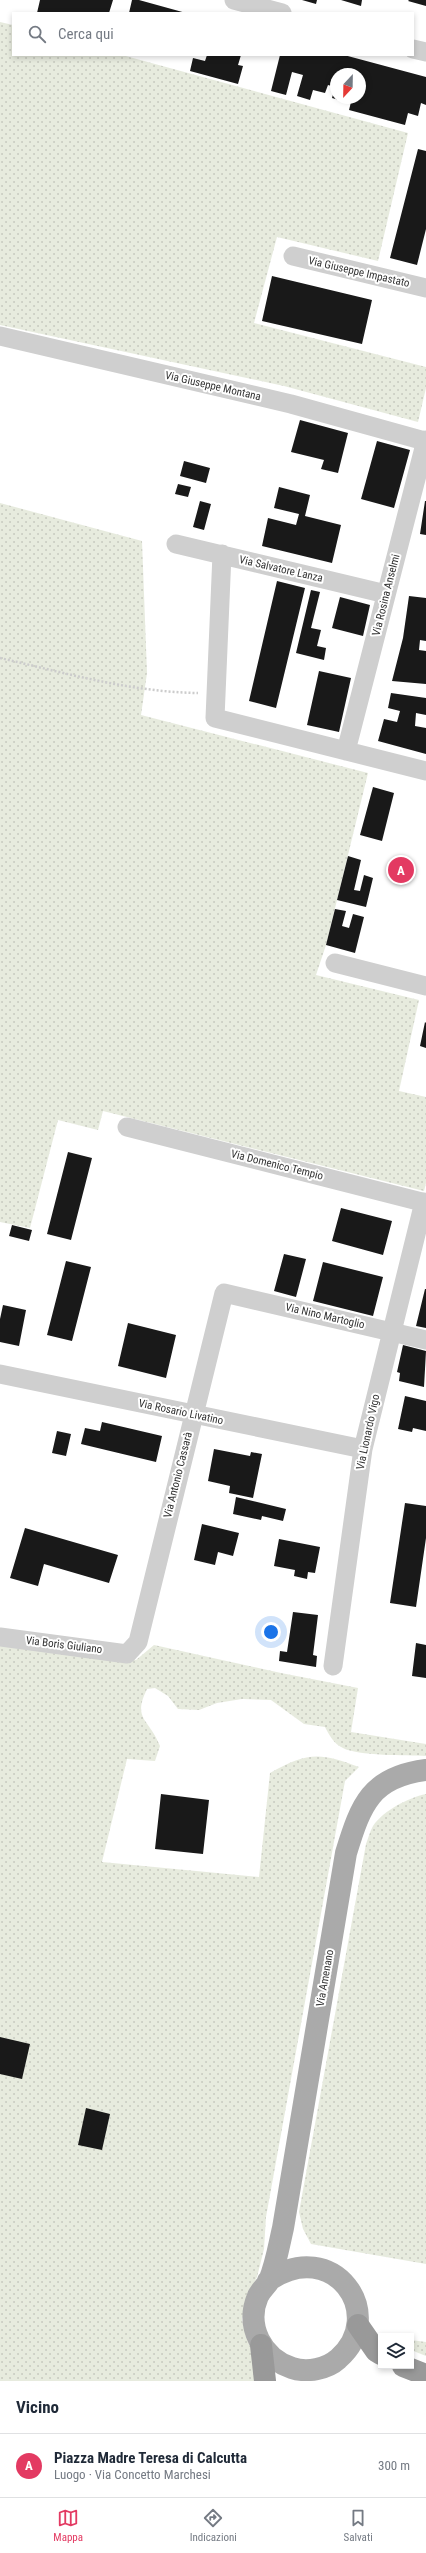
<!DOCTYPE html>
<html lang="it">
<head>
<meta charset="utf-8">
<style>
	:root { --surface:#fff; --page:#f6f6f7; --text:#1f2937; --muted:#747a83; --line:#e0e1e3; --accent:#e33a62 }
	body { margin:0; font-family:"Roboto Condensed",sans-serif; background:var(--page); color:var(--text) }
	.controls { position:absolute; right:12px; bottom:12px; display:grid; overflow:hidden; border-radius:0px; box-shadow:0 2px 6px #0003 }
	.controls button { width:36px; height:36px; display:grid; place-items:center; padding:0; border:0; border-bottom:1px solid var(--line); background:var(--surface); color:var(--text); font:20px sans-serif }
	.compass { position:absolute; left:330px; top:68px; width:36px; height:36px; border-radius:50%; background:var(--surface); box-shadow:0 2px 6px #0003; rotate:202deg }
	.you { position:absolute; left:271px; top:1632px; width:14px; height:14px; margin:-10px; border:3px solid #fff; border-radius:50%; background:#1a73e8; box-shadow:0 0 0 6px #1a73e833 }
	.badge { display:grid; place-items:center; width:26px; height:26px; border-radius:50%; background:var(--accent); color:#fff; font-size:13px; font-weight:700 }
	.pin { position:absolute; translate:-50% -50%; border:2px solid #fff; box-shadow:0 1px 4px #0006 }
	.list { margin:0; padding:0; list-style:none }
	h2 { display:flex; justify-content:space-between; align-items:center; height:52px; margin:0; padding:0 16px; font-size:17px }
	h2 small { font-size:13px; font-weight:400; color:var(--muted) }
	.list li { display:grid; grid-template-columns:26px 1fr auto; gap:12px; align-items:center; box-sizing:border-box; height:64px; padding:0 16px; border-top:1px solid var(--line) }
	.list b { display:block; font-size:15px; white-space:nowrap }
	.list p { margin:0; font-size:13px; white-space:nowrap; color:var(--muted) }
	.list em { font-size:13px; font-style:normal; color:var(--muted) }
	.icon { flex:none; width:22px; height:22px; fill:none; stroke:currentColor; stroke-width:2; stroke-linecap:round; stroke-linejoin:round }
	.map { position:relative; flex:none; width:426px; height:2381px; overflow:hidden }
	.search { position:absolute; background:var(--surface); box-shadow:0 2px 6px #0003; left:12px; right:12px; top:12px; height:44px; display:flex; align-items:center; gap:10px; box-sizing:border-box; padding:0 14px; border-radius:0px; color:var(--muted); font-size:15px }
	.sheet { height:116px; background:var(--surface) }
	nav { display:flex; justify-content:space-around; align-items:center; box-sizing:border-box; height:56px; border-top:1px solid var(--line); background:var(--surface); font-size:11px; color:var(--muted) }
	nav a { display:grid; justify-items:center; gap:2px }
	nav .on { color:var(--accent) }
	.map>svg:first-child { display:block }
	.grass { fill:url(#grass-dots) }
	.building { fill:#191919 }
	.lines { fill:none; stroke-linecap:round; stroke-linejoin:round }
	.path { stroke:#ccc; stroke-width:2.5; stroke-dasharray:2 2; stroke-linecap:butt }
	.minor { stroke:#cfcfcf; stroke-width:19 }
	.major { stroke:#aaa; stroke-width:22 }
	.highway { stroke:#999; stroke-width:22 }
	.labels { text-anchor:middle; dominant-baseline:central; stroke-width:4; stroke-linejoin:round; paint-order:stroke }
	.street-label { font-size:11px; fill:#323232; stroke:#fff }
</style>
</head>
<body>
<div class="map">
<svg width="426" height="2381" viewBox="0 0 426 2381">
	<defs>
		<pattern id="grass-dots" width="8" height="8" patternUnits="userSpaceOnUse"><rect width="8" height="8" fill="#e7ebde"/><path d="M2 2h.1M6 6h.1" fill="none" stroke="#c7cabf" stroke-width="1.8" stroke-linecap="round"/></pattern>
	</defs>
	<rect width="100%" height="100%" fill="#fff"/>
	<path class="grass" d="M 0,22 L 13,25 L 13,55 L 122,55 L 408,133 L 378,261 L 277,237 L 254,323 L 426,367 L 426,388 L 418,422 L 284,386 L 0,325 Z
		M 0,503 L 142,541 L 147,673 L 141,715 L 368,773 L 326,945 L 316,975 L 419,1000 L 399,1091 L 426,1097 L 426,1183 L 424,1191 L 103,1111 L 98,1130 L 58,1120 L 30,1228 L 0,1222 Z
		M 0,1643 L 136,1660 L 154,1645 L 281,1673 L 358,1688 L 351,1732 L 426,1744 L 426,1756 C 408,1755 357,1756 343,1748 C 334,1744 329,1735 325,1727 L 304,1724 L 271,1700 L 242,1699 L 217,1703 L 199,1710 L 178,1709 L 168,1696 L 155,1688 L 147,1689 C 132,1720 149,1718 160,1746 L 155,1761 L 127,1759 L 102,1862 L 259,1877 L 270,1773 C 307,1752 320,1752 359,1767 L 345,1781 L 266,2217 L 264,2249 L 257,2277 L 247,2296 L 242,2319 L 246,2337 L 253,2353 L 255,2381 L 0,2381 Z
		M 426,1794 L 426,2264 L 311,2244 L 303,2229 L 299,2212 L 366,1844 C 368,1839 370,1831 373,1826 C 384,1810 408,1798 426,1794 Z
		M 411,2340 L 426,2342 L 426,2356 L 411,2350 Z"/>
	<path class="building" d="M 40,0 L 113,0 L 109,13 L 37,13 Z
		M 132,0 L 139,0 L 186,13 L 129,13 Z
		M 302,0 L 317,0 L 316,4 Z
		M 341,0 L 362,0 L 361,6 Z
		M 409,0 L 426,0 L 426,6 L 408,1 Z
		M 207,55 L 241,55 L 238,65 L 243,66 L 238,84 L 190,71 L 193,58 L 205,61 Z
		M 280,55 L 344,55 L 426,77 L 426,105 L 421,103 L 418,116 L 408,113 L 405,125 L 349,110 L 352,98 L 360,98 L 360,74 L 336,74 L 336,98 L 347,98 L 346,102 L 332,98 L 335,87 L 328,85 L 325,93 L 313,90 L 310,100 L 297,96 L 303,75 L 292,72 L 286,95 L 271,91 Z
		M 418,149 L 426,151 L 426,229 L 417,265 L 390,258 Z
		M 272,276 L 372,300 L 362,344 L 262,321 Z
		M 300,420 L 348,433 L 338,473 L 321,469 L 324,460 L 291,452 Z
		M 377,441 L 410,450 L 394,508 L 361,499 Z
		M 184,461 L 210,468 L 206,483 L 180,476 Z
		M 178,484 L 191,487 L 188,497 L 175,494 Z
		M 279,487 L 310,495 L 305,516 L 341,525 L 332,563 L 262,546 L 268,518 L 296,525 L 299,514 L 274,508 Z
		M 200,501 L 211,504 L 204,530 L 193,527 Z
		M 425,501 L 426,501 L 426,535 L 420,534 Z
		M 277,581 L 305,588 L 276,708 L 249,701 Z
		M 311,590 L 320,592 L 311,628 L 321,630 L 317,646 L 326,648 L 324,660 L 296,653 Z
		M 409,596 L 426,598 L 426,641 L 420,640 L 419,650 L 426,651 L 426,684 L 392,681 L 403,638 Z
		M 340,597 L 370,605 L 363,636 L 332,628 Z
		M 319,671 L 351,678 L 339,732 L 307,725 Z
		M 391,693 L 426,698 L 426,715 L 416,713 L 415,726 L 426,728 L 426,754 L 378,741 L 384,719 L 397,722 L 400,711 L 388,708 Z
		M 373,787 L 394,793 L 382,841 L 360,835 Z
		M 348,856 L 361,860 L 354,890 L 360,891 L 364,875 L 373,878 L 366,907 L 337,900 Z
		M 335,909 L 346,911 L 342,926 L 349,928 L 353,914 L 364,917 L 355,953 L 326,945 Z
		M 425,1022 L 426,1023 L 426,1048 L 420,1046 Z
		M 68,1152 L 92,1158 L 71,1240 L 47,1234 Z
		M 341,1208 L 392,1221 L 383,1255 L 332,1241 Z
		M 12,1225 L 32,1230 L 29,1241 L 9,1236 Z
		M 284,1254 L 306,1259 L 296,1297 L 274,1291 Z
		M 66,1261 L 91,1267 L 72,1341 L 47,1335 Z
		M 323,1262 L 383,1277 L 373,1316 L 313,1301 Z
		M 425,1289 L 426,1289 L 426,1328 L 416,1326 Z
		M 3,1305 L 26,1310 L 19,1346 L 0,1342 L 0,1319 Z
		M 128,1323 L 176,1335 L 166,1378 L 118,1366 Z
		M 403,1345 L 426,1351 L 424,1387 L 399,1381 L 400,1373 L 397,1372 Z
		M 405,1396 L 426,1401 L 426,1431 L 413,1428 L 412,1432 L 398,1429 Z
		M 102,1422 L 162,1436 L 156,1462 L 81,1444 L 85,1428 L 100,1431 Z
		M 57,1431 L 71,1434 L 66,1456 L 52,1453 Z
		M 214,1449 L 250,1456 L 251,1452 L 262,1454 L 253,1498 L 229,1493 L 230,1486 L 208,1481 Z
		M 236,1497 L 286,1509 L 283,1521 L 262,1516 L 261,1520 L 233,1514 Z
		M 405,1503 L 426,1506 L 426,1538 L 416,1607 L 390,1603 Z
		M 202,1524 L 239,1533 L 233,1556 L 218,1552 L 215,1565 L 194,1560 Z
		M 25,1528 L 118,1555 L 109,1583 L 44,1564 L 38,1586 L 10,1578 Z
		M 279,1539 L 320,1547 L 315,1573 L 308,1572 L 307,1579 L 294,1576 L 295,1570 L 274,1566 Z
		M 293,1612 L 318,1615 L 313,1655 L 317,1656 L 316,1667 L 279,1661 L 280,1651 L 287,1652 Z
		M 416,1643 L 426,1645 L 426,1678 L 412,1676 Z
		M 161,1794 L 209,1800 L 203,1854 L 155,1849 Z
		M 0,2037 L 30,2044 L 22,2079 L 0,2074 Z
		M 86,2108 L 110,2114 L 102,2150 L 78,2145 Z"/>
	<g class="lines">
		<path class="path" d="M 0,658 C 66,673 130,692 198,693"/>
		<path class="minor" d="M 234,0 L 282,13
			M 413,49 L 426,52
			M 293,256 L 426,288
			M 0,336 L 291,404 L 425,441
			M 176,544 L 386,594
			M 222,554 L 215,718 L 426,771
			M 346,751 L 426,440
			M 335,963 L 426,986
			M 127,1127 L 426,1203
			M 0,1374 L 363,1449
			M 0,1637 L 127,1654 L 138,1642 L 224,1293 L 426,1340
			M 333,1666 L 363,1449 L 424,1202"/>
		<path class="major" d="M 268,2281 C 333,2235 389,2315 338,2359 C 327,2369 307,2373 292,2368 C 262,2358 245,2326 258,2296 C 261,2290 266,2286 269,2281 C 276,2264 279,2245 283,2228 L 346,1853 C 361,1804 371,1777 426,1770"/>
		<path class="highway" d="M 358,2325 L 376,2351 L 381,2354
			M 261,2345 L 265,2381
			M 403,2366 L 426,2375"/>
	</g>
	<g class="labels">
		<g class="street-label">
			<text transform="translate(359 272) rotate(13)">Via Giuseppe Impastato</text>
			<text transform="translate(213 386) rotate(13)">Via Giuseppe Montana</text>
			<text transform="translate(281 569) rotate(13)">Via Salvatore Lanza</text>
			<text transform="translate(386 595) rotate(-76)">Via Rosina Anselmi</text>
			<text transform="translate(277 1165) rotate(14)">Via Domenico Tempio</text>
			<text transform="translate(325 1316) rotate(13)">Via Nino Martoglio</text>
			<text transform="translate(181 1412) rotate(12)">Via Rosario Livatino</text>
			<text transform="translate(368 1432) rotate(-78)">Via Lionardo Vigo</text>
			<text transform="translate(178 1475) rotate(-76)">Via Antonio Cassarà</text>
			<text transform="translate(64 1645) rotate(7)">Via Boris Giuliano</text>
			<text transform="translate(325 1978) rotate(-80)">Via Amenano</text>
		</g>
	</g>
</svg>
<div class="controls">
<button><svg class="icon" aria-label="layers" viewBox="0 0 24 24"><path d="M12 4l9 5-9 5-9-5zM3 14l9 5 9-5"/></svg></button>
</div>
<svg class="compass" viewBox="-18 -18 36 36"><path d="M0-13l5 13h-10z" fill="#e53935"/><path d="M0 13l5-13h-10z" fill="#747a83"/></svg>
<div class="you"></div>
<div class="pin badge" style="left:401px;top:870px">A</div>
<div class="search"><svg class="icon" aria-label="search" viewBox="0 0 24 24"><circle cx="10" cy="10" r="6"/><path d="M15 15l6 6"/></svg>Cerca qui</div>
</div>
<section class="sheet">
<h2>Vicino<small></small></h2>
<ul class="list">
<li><span class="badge">A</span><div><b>Piazza Madre Teresa di Calcutta</b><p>Luogo · Via Concetto Marchesi</p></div><em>300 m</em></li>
</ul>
</section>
<nav>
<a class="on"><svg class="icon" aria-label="map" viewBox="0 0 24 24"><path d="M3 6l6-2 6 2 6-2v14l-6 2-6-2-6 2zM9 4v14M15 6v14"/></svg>Mappa</a>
<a><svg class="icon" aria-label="directions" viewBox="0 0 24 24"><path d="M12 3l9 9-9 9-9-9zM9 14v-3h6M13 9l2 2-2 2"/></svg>Indicazioni</a>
<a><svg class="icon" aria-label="saved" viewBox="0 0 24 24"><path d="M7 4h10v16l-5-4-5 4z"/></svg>Salvati</a>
</nav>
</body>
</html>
